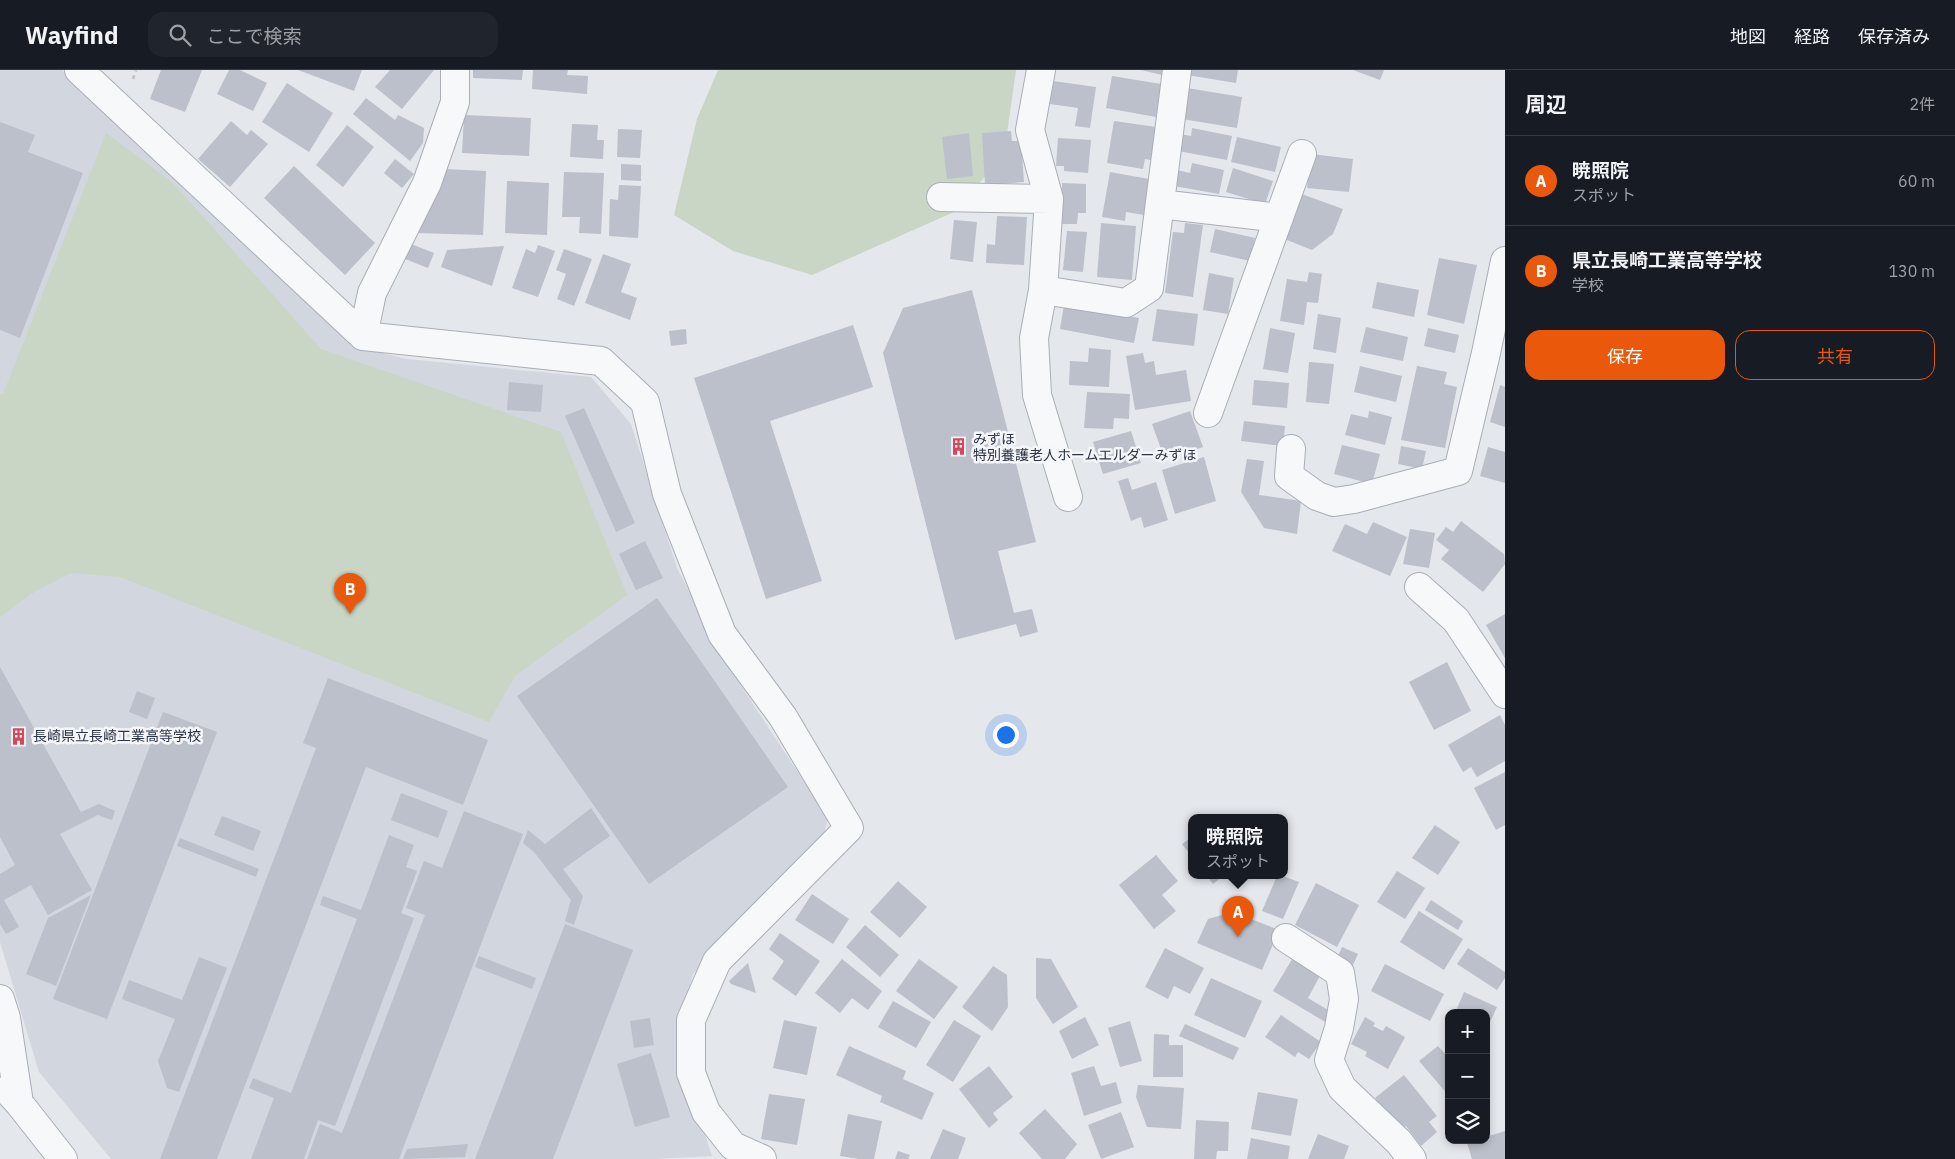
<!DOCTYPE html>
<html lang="ja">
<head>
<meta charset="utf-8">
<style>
	:root { --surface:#171b24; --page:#20242c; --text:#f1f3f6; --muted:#9ea1a6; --line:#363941; --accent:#ea580c }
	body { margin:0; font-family:"IBM Plex Sans","Noto Sans JP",sans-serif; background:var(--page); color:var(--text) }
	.controls { position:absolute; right:15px; bottom:15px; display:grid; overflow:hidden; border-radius:10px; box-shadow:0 2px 8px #0003 }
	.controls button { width:45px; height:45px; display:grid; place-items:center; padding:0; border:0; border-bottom:1px solid var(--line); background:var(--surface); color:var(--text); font:25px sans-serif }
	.you { position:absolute; left:1005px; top:664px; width:18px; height:18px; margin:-12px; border:4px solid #fff; border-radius:50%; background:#1a73e8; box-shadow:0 0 0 8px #1a73e833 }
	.badge { display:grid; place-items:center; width:32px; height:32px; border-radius:50%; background:var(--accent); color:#fff; font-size:16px; font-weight:700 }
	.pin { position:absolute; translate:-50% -41px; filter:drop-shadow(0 1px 2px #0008) }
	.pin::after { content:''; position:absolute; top:26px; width:18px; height:15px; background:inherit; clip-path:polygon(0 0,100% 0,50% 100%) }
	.popup { position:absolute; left:1188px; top:744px; width:100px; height:65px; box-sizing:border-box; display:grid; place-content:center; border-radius:10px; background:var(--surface); filter:drop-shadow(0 1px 4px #0005); font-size:16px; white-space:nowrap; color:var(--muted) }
	.popup b { font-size:19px; color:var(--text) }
	.popup::after { content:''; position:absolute; left:50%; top:100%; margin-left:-10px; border:10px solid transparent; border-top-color:var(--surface) }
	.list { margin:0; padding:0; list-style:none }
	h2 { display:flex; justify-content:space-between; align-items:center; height:65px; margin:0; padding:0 20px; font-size:21px }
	h2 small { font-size:16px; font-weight:400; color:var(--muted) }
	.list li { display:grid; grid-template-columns:32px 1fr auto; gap:15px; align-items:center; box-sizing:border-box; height:90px; padding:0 20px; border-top:1px solid var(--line) }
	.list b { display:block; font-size:19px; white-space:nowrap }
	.list p { margin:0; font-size:16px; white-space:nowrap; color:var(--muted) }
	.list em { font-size:16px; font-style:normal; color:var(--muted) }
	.actions { display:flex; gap:10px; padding:15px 20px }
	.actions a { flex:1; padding:11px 0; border:1px solid var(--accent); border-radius:15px; text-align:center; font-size:18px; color:var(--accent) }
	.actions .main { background:var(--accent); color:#fff }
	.icon { flex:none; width:28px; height:28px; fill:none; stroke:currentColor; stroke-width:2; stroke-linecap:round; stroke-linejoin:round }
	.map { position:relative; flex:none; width:1505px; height:1089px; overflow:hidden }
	header { display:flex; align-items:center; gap:30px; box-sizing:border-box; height:70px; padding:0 25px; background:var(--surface); border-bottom:1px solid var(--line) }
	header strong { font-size:24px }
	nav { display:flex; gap:28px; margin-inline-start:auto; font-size:18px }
	.search { width:350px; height:45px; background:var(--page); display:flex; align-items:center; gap:12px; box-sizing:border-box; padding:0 18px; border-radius:15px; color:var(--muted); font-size:19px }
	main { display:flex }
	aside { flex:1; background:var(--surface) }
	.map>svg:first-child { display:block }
	.built { fill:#d2d6de }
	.green { fill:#c9d6c5 }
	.building { fill:#bbc0ca }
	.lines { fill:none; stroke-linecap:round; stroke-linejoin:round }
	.minor-casing { stroke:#a9aeb7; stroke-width:30 }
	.path { stroke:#c2c5cb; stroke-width:3; stroke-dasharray:4 4; stroke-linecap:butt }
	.minor { stroke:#f7f8fa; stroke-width:28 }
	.labels { text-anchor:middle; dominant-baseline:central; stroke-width:5; stroke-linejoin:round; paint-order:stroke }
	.poi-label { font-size:14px; fill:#2b3445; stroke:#f4f6f9; text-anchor:start }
</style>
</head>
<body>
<header>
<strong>Wayfind</strong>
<div class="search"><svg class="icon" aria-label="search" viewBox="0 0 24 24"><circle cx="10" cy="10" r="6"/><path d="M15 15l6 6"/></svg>ここで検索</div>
<nav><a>地図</a><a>経路</a><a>保存済み</a></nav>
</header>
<main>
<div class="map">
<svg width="1505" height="1089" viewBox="0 0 1505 1089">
	<rect width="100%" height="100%" fill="#e4e7ec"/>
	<path class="built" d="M 0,0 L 62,0 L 143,69 L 362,278 L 407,289 L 591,307 L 631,354 L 677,498 L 724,590 L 828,748 L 821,778 L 693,904 L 678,957 L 687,1010 L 712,1086 L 654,1089 L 111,1089 L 39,1002 L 0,872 Z"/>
	<path class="green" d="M 718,0 L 1016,0 L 1004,85 L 954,142 L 812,205 L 733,181 L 674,145 L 697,49 Z
		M 106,63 L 173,113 L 321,279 L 561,362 L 627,525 L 515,606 L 489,652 L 120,507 L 70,503 L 31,524 L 0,547 L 0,324 L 3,324 Z"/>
	<path class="building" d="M 161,0 L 202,0 L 185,42 L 150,29 Z
		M 229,0 L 240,0 L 267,13 L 253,41 L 217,24 Z
		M 298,0 L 362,0 L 354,21 Z
		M 390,0 L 434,0 L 402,39 L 375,17 Z
		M 473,0 L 523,0 L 522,10 L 473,8 Z
		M 533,0 L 568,0 L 567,5 L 588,6 L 587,24 L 532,19 Z
		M 1141,0 L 1163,0 L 1162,5 Z
		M 1188,0 L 1238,0 L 1236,13 L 1187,5 Z
		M 1353,0 L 1384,0 L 1380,10 Z
		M 1112,6 L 1161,14 L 1156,47 L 1106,38 Z
		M 1053,11 L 1096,17 L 1090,58 L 1075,56 L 1078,38 L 1050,34 Z
		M 287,13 L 333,43 L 309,82 L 262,52 Z
		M 1187,18 L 1242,27 L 1237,58 L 1182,49 Z
		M 366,28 L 395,50 L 398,45 L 424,58 L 423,73 L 410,91 L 353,44 Z
		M 464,45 L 531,48 L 529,86 L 462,83 Z
		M 231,51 L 247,65 L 251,60 L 268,74 L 230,117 L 198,89 Z
		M 1114,51 L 1156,57 L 1151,90 L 1145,89 L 1143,99 L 1107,93 Z
		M 0,52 L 35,65 L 28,82 L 83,103 L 20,268 L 0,260 Z
		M 572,54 L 598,55 L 597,70 L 604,70 L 603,89 L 570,87 Z
		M 347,55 L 374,77 L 343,117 L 316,95 Z
		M 1192,58 L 1232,66 L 1227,90 L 1178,81 L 1181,64 L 1191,66 Z
		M 618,59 L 642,60 L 640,88 L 617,87 Z
		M 1011,61 L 1012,71 L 1021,71 L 1024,112 L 985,115 L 982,63 Z
		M 969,63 L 973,106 L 947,109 L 942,67 Z
		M 1237,67 L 1281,77 L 1275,102 L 1231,92 Z
		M 1058,68 L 1091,70 L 1088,103 L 1064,101 L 1064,96 L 1056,96 Z
		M 1311,84 L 1353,89 L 1349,122 L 1307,118 Z
		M 395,89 L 414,104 L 402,118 L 384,103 Z
		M 1192,93 L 1224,100 L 1219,124 L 1174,116 L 1177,100 L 1190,103 Z
		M 621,94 L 641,95 L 641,111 L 621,110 Z
		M 294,96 L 375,173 L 345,205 L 264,128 Z
		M 1233,98 L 1273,111 L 1265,134 L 1226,122 Z
		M 445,99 L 486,101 L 483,165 L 416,163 Z
		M 564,102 L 604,103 L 601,164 L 579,163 L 580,147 L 562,147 Z
		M 1110,102 L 1149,109 L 1144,145 L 1126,142 L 1125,151 L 1102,147 Z
		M 507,111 L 549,113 L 547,165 L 505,163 Z
		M 1062,113 L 1086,114 L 1086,143 L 1078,143 L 1077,154 L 1062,154 Z
		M 619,115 L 641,116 L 638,168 L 609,166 L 610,129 L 618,130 Z
		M 1299,123 L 1343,139 L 1333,164 L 1312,180 L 1282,168 Z
		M 997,146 L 1027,147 L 1024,195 L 986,193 L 987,174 L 995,175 Z
		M 954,150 L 977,152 L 973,192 L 950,189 Z
		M 1101,153 L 1136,156 L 1132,210 L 1097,207 Z
		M 1185,153 L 1203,155 L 1193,227 L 1165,223 L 1173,162 L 1184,163 Z
		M 1215,159 L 1255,168 L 1250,191 L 1210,182 Z
		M 1067,161 L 1087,162 L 1083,202 L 1063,200 Z
		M 406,172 L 434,183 L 428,198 L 400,187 Z
		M 538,175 L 555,181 L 538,227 L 512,218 L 526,179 L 535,183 Z
		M 504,176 L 492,216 L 441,197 L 447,180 Z
		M 564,179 L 592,189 L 574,236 L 557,229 L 566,204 L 556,200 Z
		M 603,184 L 631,194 L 621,222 L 637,228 L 630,250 L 585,233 Z
		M 1439,188 L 1477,195 L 1464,254 L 1427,245 Z
		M 1309,202 L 1322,204 L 1318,233 L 1307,232 L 1304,255 L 1280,251 L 1287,209 L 1307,212 Z
		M 1209,203 L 1234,208 L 1228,244 L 1203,240 Z
		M 1377,212 L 1419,220 L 1414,247 L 1372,238 Z
		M 972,220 L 1036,472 L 998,481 L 1014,543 L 1032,539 L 1038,562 L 1020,567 L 1016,554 L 955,570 L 883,283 L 903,238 Z
		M 1064,235 L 1139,248 L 1134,273 L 1060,259 Z
		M 1157,239 L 1198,244 L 1194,276 L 1152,271 Z
		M 1318,244 L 1341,248 L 1336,283 L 1313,279 Z
		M 853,255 L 873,317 L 770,351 L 822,511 L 766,529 L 694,308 Z
		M 1366,257 L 1408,267 L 1403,291 L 1360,282 Z
		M 1270,258 L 1295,263 L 1288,303 L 1263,299 Z
		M 1428,258 L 1459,265 L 1455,283 L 1424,276 Z
		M 686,259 L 687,274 L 671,276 L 669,261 Z
		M 1089,278 L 1111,280 L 1109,317 L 1069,315 L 1070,291 L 1088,292 Z
		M 1143,283 L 1145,293 L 1154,291 L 1156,305 L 1186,300 L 1191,331 L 1135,340 L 1126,286 Z
		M 1309,292 L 1334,294 L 1329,334 L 1306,332 Z
		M 1360,296 L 1402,306 L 1396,332 L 1354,322 Z
		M 1417,296 L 1447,302 L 1444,314 L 1457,317 L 1445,378 L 1401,370 Z
		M 1254,310 L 1289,313 L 1287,338 L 1252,335 Z
		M 509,312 L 543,315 L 541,342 L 507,340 Z
		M 1500,315 L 1505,317 L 1505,357 L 1490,352 Z
		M 1087,322 L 1130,324 L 1129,349 L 1114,348 L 1113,359 L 1084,358 Z
		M 584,338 L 635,453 L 616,462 L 565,346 Z
		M 1190,341 L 1203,377 L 1165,390 L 1152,354 Z
		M 1369,341 L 1392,347 L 1385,375 L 1345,365 L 1351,344 L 1368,348 Z
		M 1244,351 L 1285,356 L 1283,376 L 1241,371 Z
		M 1131,361 L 1141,393 L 1103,404 L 1093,372 Z
		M 1342,375 L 1380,384 L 1372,414 L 1334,404 Z
		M 1401,376 L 1426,381 L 1422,399 L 1398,394 Z
		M 1488,377 L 1505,382 L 1505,413 L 1480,406 Z
		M 1204,387 L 1216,431 L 1175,444 L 1162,400 Z
		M 1247,389 L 1264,391 L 1259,425 L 1301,431 L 1297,464 L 1264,458 L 1241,422 Z
		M 1128,408 L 1132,420 L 1156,412 L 1168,450 L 1144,458 L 1141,447 L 1131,451 L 1118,411 Z
		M 1461,451 L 1504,484 L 1505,494 L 1483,522 L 1441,489 L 1449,480 L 1436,470 L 1446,457 L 1453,462 Z
		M 1373,452 L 1407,467 L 1390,506 L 1332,481 L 1345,454 L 1367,464 Z
		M 1410,459 L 1435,463 L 1429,498 L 1403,494 Z
		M 645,471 L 663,508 L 636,520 L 619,484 Z
		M 657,528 L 788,717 L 649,814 L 517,626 Z
		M 1505,544 L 1505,588 L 1486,555 Z
		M 1447,592 L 1471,641 L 1434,660 L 1409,612 Z
		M 0,597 L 81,742 L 99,734 L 115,741 L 112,750 L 98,745 L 60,764 L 92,820 L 48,845 L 31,815 L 4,830 L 19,857 L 6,864 L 0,854 L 0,804 L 15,795 L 0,767 Z
		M 328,608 L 488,670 L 463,735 L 366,697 L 217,1089 L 160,1089 L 316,678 L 303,673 Z
		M 137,621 L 155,628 L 147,649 L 129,642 Z
		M 163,642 L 217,662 L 107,949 L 53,929 Z
		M 1500,645 L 1505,655 L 1505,691 L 1477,707 L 1471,697 L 1463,702 L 1448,675 Z
		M 1505,702 L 1505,755 L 1496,760 L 1474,718 Z
		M 401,723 L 448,741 L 438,768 L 391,750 Z
		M 591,738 L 610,766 L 563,799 L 583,826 L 574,855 L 565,851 L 571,830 L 534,782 L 523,773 L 528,760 L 545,774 Z
		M 464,741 L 523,764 L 399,1089 L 307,1089 L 320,1054 L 342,1063 L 425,845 L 406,838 L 424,791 L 442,798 Z
		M 222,746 L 261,761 L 253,781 L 214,765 Z
		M 1435,755 L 1460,772 L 1438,805 L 1412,788 Z
		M 389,765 L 414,775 L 406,797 L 417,801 L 401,843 L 414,848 L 335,1056 L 318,1050 L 304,1089 L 251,1089 L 274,1028 L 249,1018 L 253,1008 L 291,1023 L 357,849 L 320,835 L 323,826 L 361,840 Z
		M 1192,767 L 1192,787 L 1182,774 Z
		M 180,768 L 259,799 L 256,807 L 177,776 Z
		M 1156,785 L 1178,811 L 1162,825 L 1176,841 L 1154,859 L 1119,815 Z
		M 1397,801 L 1425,818 L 1405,849 L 1377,832 Z
		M 1207,806 L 1223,806 L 1213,814 Z
		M 1277,806 L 1283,806 L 1299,812 L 1283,849 L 1262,841 Z
		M 898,811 L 927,837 L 900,868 L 870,842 Z
		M 1316,813 L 1359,835 L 1337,877 L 1295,855 Z
		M 812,824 L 849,849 L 833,874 L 795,850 Z
		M 91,825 L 56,916 L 26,904 L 48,848 Z
		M 1431,830 L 1463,851 L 1458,860 L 1425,840 Z
		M 1419,841 L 1463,869 L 1444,900 L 1400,872 Z
		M 1233,842 L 1279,860 L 1262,900 L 1197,873 L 1208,849 Z
		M 565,854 L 633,880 L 553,1089 L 475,1089 Z
		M 865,855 L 899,885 L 880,907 L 846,877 Z
		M 780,863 L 820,891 L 796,926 L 772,909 L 784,891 L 769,879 Z
		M 1342,877 L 1358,884 L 1352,897 L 1336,891 Z
		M 1165,878 L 1204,898 L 1190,924 L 1174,916 L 1168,929 L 1145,917 Z
		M 1468,878 L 1505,902 L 1505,908 L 1497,920 L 1457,894 Z
		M 479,886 L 536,908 L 532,919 L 475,897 Z
		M 1294,886 L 1322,902 L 1308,928 L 1333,943 L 1327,953 L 1273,921 Z
		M 199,887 L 227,898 L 179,1022 L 167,1018 L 158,991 L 175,949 L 122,929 L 129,910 L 182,930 Z
		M 1036,888 L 1051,889 L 1078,937 L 1053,954 L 1036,928 Z
		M 842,889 L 882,921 L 868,940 L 852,928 L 840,943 L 815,923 Z
		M 919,889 L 958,917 L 934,949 L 896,921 Z
		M 748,893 L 756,923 L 731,914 L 729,911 Z
		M 1385,894 L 1444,924 L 1430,951 L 1371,921 Z
		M 993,896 L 1007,905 L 1008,937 L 992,961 L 962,937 Z
		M 1211,908 L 1262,931 L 1245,968 L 1194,945 Z
		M 1464,922 L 1497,937 L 1486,961 L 1486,943 L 1455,943 Z
		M 893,931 L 931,952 L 916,978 L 878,957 Z
		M 1281,945 L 1321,972 L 1309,989 L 1298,982 L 1295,987 L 1265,967 Z
		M 1085,947 L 1099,975 L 1072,989 L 1059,961 Z
		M 1365,947 L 1375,953 L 1373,956 L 1383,961 L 1386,956 L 1405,967 L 1388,999 L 1365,986 L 1367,982 L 1351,974 Z
		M 650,948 L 654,975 L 634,978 L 630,951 Z
		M 784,950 L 817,957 L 807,1005 L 773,998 Z
		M 954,950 L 981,966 L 953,1012 L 926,995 Z
		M 1130,951 L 1142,991 L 1120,997 L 1108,958 Z
		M 1185,954 L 1239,978 L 1233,990 L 1179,966 Z
		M 1154,964 L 1169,965 L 1169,975 L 1183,975 L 1183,1007 L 1153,1007 Z
		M 849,976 L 906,1001 L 903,1009 L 934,1023 L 922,1050 L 880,1032 L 882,1026 L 836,1005 Z
		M 1438,976 L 1449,988 L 1449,1026 L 1419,991 Z
		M 651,983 L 670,1047 L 635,1057 L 617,994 Z
		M 989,996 L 1013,1027 L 993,1043 L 998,1050 L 989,1058 L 959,1019 Z
		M 1094,996 L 1101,1016 L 1116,1012 L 1122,1033 L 1084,1046 L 1071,1003 Z
		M 1404,1005 L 1437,1046 L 1429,1052 L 1437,1062 L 1421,1076 L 1406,1056 L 1400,1060 L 1375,1028 Z
		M 1138,1015 L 1184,1018 L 1181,1059 L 1147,1057 L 1136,1027 Z
		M 1258,1022 L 1298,1029 L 1291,1066 L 1251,1059 Z
		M 769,1024 L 805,1029 L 797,1075 L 761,1069 Z
		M 1045,1039 L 1077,1074 L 1065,1089 L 1042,1089 L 1019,1063 Z
		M 1121,1042 L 1134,1077 L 1101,1089 L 1088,1055 Z
		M 848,1044 L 882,1051 L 874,1089 L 859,1089 L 840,1086 Z
		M 1196,1050 L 1229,1052 L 1228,1081 L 1217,1081 L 1216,1089 L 1194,1089 Z
		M 943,1059 L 966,1068 L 958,1089 L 930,1089 Z
		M 1505,1061 L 1505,1089 L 1472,1089 L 1467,1073 L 1476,1070 L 1486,1070 L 1486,1067 Z
		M 1318,1064 L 1349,1076 L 1344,1089 L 1308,1089 Z
		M 1251,1068 L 1290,1076 L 1288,1089 L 1247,1089 Z
		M 468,1074 L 465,1087 L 403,1089 L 407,1079 Z
		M 898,1081 L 910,1085 L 908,1089 L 895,1089 Z"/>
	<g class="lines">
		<defs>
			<path id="minor" d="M 79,0 L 363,266 L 601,291 L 645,332 L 667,424 L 722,564 L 783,647 L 849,758 L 717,891 L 691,950 L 691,1003 L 706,1042 L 733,1076 L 762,1089
				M 1041,0 L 1030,60 L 1049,129 L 1043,220 L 1034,268 L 1037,325 L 1068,427
				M 941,127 L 1049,129
				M 1160,134 L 1279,148
				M 1043,220 L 1126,233 L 1149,218 L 1177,0
				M 363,266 L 372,223 L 427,113 L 455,32 L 455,0
				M 1208,343 L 1302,84
				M 1291,379 L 1289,406 L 1317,426 L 1334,432 L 1354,429 L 1458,401 L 1486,283 L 1505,191
				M 1419,517 L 1456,550 L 1505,624
				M 1286,868 L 1340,903 L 1344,929 L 1339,958 L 1329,990 L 1342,1018 L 1399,1072 L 1412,1089
				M 0,929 L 6,948 L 19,1033
				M 7,1020 L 19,1033 L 63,1089"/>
		</defs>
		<use href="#minor" class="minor-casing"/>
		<path class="path" d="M 133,9 L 136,0"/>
		<use href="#minor" class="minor"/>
	</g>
	<defs>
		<symbol id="building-bare" viewBox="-9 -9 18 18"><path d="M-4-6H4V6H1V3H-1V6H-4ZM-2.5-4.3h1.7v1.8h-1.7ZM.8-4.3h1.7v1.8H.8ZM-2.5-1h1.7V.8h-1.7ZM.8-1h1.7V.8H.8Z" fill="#d1495b" stroke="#f4f6f9" stroke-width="2.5" paint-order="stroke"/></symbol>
	</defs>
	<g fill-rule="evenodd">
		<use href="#building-bare" x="946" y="364" width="25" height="25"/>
		<use href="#building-bare" x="6" y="654" width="25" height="25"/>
	</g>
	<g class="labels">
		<g class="poi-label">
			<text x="973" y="369">みずほ<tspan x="973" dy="16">特別養護老人ホームエルダーみずほ</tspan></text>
			<text x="33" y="666">長崎県立長崎工業高等学校</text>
		</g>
	</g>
</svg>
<div class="controls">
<button>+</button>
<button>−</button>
<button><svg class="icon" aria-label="layers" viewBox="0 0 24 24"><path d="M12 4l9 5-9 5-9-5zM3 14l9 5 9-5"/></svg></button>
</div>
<div class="you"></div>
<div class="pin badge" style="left:1238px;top:867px">A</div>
<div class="popup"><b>暁照院</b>スポット</div>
<div class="pin badge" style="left:350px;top:544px">B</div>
</div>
<aside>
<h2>周辺<small>2件</small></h2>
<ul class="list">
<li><span class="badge">A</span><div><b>暁照院</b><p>スポット</p></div><em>60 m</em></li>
<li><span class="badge">B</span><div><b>県立長崎工業高等学校</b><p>学校</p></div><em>130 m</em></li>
</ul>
<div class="actions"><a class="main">保存</a><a>共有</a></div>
</aside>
</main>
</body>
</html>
